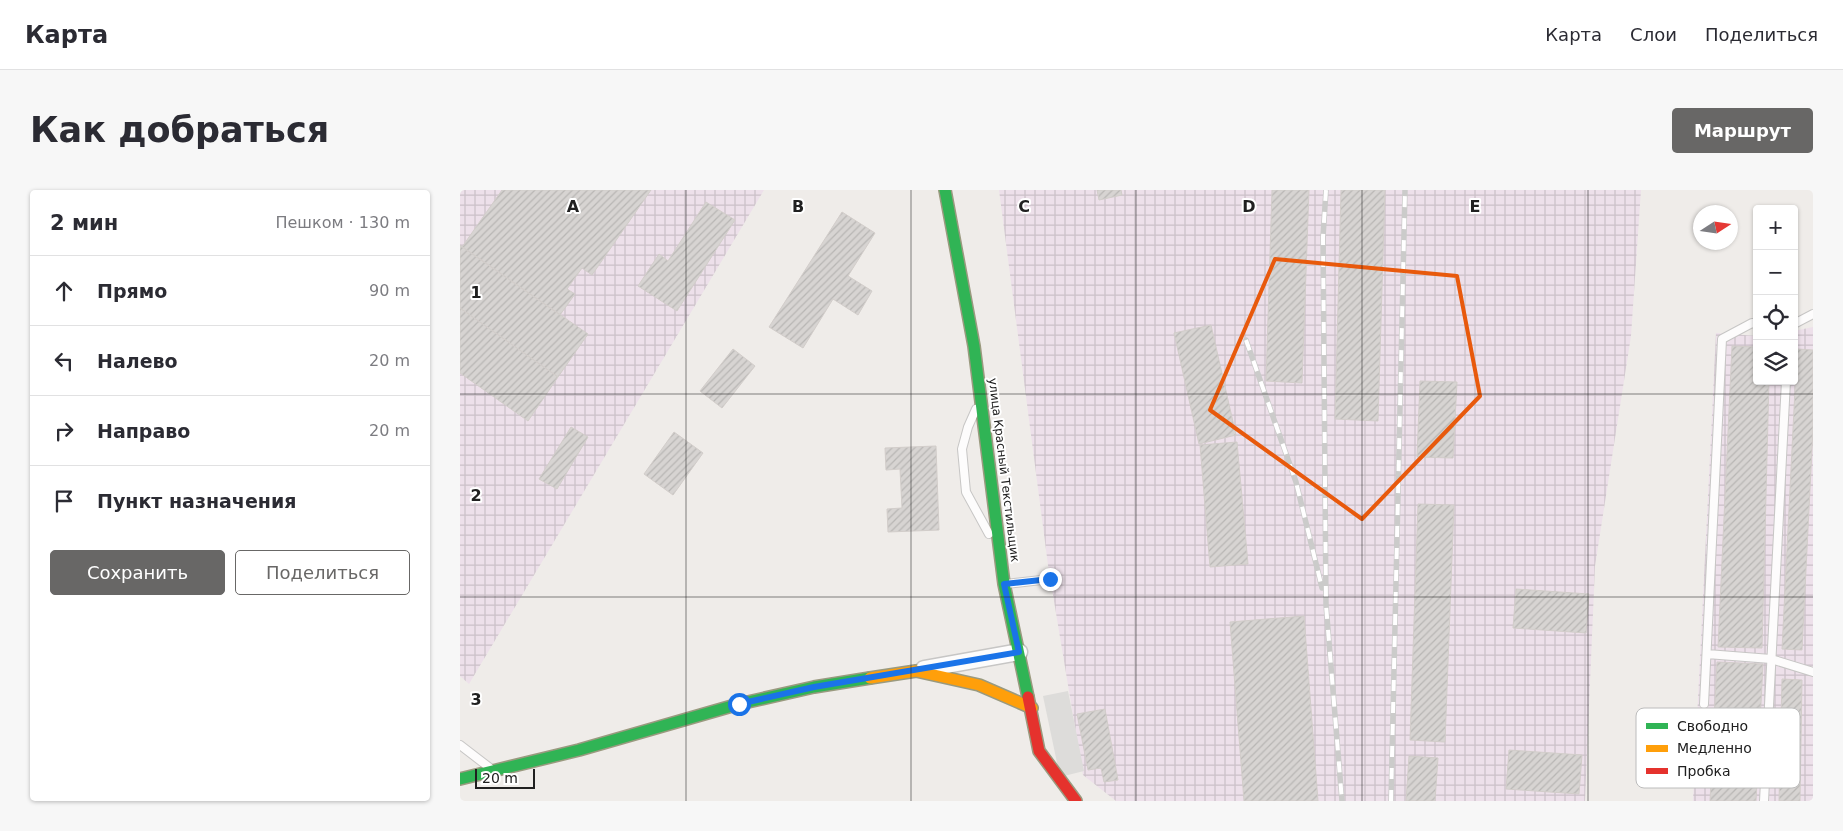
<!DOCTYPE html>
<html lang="ru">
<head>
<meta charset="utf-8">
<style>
	:root { --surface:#fff; --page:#f7f7f7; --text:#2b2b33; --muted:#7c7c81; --line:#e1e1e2; --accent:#686766 }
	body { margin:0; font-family:"DejaVu Sans",sans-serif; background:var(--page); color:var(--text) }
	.controls { position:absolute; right:15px; top:15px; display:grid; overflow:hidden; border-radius:5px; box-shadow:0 1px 4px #0004 }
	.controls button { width:45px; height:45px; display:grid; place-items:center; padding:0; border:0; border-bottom:1px solid var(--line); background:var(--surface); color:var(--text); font:25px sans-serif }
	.compass { position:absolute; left:1233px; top:15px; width:45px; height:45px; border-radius:50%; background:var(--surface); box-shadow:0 1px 4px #0004; rotate:78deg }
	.scale { position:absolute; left:15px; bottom:12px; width:60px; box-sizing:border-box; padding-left:5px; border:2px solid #202020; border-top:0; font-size:14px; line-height:18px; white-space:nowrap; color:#202020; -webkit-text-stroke:4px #fff; paint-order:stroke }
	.stop { position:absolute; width:15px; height:15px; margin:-11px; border:4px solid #1a73e8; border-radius:50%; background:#fff }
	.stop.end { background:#1a73e8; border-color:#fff; box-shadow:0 1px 5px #0008 }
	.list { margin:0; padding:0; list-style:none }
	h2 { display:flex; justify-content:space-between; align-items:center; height:65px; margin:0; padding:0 20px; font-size:21px }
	h2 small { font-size:16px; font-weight:400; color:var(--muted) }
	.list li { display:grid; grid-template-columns:32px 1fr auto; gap:15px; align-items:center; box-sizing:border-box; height:70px; padding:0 20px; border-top:1px solid var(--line) }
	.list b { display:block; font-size:19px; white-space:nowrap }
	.list em { font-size:16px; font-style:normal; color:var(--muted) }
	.actions { display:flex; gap:10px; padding:15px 20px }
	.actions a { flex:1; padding:11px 0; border:1px solid var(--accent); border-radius:5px; text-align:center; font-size:18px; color:var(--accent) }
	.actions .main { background:var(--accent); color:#fff }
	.icon { flex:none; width:28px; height:28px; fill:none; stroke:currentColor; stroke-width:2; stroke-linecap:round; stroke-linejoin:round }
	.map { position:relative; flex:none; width:1353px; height:611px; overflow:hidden; border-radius:5px }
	header { display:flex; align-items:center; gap:30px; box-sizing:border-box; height:70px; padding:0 25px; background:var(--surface); border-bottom:1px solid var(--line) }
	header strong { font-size:24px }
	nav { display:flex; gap:28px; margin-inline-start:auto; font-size:18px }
	.intro { display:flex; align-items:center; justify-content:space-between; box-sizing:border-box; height:120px; padding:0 30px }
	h1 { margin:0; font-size:35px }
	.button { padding:12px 22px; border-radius:5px; background:var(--accent); color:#fff; font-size:18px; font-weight:700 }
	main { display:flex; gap:30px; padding:0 30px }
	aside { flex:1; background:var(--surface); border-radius:5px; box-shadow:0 1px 4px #0004 }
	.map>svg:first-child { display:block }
	.industrial { fill:url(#industrial-grid) }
	.religious { fill:#dddcda }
	.building { fill:url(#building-hatch); stroke:#d2cdca }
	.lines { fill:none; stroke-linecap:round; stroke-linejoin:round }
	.lane-casing { stroke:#c7c6c5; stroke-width:10 }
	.street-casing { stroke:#c7c6c5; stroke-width:19 }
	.fast-casing { stroke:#9a9a7f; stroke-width:14 }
	.slow-casing { stroke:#9a9a7f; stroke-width:14 }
	.jam-casing { stroke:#9a9a7f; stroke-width:14 }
	.lane { stroke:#fdfcfc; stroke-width:8 }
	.street { stroke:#fdfcfc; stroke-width:16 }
	.fast { stroke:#30b455; stroke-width:11 }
	.slow { stroke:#ff9f0a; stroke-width:11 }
	.jam { stroke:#e5322d; stroke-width:11 }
	.rail-casing { stroke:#cbcbca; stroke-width:5.5 }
	.rail { stroke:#fff; stroke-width:4; stroke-dasharray:11; stroke-linecap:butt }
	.route { stroke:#1a73e8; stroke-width:6 }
	.marked { fill:none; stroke:#e8590c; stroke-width:4; stroke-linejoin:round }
	.grid { fill:none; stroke:#202020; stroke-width:1; stroke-opacity:0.55 }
	.labels { text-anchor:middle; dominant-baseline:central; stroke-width:4; stroke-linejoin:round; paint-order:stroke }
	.street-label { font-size:12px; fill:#202020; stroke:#fff }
	.key { fill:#fff; stroke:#bcbcbc; stroke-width:1 }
	.key-label { font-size:14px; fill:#202020 }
	.grid-label { font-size:16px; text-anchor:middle; font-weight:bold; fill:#202020; stroke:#fff; stroke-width:4; stroke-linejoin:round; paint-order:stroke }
</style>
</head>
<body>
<header>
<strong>Карта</strong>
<nav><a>Карта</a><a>Слои</a><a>Поделиться</a></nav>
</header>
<div class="intro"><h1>Как добраться</h1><a class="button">Маршрут</a></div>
<main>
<aside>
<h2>2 мин<small>Пешком · 130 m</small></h2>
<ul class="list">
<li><svg class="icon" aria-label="ahead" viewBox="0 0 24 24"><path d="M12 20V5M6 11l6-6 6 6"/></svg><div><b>Прямо</b></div><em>90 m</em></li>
<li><svg class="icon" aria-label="left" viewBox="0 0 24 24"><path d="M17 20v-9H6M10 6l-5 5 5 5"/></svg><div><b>Налево</b></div><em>20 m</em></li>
<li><svg class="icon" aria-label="right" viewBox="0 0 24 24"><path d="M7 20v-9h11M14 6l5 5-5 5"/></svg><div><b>Направо</b></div><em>20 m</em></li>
<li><svg class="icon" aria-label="arrive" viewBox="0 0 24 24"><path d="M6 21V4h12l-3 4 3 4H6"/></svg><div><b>Пункт назначения</b></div></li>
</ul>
<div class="actions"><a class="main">Сохранить</a><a>Поделиться</a></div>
</aside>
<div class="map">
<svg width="1353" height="611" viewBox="0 0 1353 611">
	<defs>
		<pattern id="industrial-grid" width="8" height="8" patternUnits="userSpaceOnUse" patternTransform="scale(1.25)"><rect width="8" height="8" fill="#ede0ea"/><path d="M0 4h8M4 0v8" fill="none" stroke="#cbc0c8"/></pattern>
		<pattern id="building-hatch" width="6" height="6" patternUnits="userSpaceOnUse" patternTransform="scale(1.25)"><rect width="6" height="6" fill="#d7d4d2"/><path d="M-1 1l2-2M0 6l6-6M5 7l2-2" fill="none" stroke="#b8b6b4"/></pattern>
	</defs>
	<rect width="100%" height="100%" fill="#efece9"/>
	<path class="industrial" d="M 0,0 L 304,0 L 9,494 L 0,486 Z
		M 539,0 L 1181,0 L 1171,146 L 1135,376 L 1125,611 L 656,611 L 623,585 L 588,375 Z
		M 1353,137 L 1353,611 L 1233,611 L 1256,143 L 1297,146 L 1297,191 L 1334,191 L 1334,141 Z"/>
	<path class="religious" d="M 608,501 L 624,581 L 600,587 L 583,506 Z"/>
	<path class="building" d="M 42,0 L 191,0 L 132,85 L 122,78 L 107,99 L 115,104 L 100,125 L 2,57 Z
		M 637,0 L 661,0 L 662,5 L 639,10 Z
		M 812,0 L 849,0 L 842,193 L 806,191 Z
		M 881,0 L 925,0 L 918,231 L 875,229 Z
		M 246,12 L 275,30 L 217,121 L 178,96 L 199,64 L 208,71 Z
		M 382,22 L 415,43 L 388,86 L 412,101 L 398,125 L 373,109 L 343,158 L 309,137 Z
		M 0,55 L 128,144 L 98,187 L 0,118 Z
		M 0,118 L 98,187 L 68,231 L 0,183 Z
		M 751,135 L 776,245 L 739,254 L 714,143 Z
		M 1272,156 L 1297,157 L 1297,191 L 1309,191 L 1302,458 L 1258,457 Z
		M 273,159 L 295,176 L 262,218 L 240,201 Z
		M 1337,159 L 1353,160 L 1353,239 L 1342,460 L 1322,459 Z
		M 960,191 L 997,192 L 993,268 L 957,267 Z
		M 111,237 L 128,247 L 97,299 L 79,289 Z
		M 214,242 L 243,263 L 213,305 L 184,284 Z
		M 777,252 L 788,374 L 750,377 L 740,255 Z
		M 476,256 L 479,340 L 428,342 L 427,319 L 442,318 L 440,279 L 426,280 L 425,258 Z
		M 958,314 L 994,315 L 985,552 L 950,550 Z
		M 1056,399 L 1129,404 L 1126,443 L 1053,438 Z
		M 844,426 L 858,611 L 784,611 L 770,432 Z
		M 1257,472 L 1303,474 L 1296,611 L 1250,611 Z
		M 1322,489 L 1342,490 L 1340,611 L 1319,611 Z
		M 645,519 L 658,590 L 644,592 L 641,578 L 628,580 L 617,524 Z
		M 1049,560 L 1122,565 L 1119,604 L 1046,599 Z
		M 949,566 L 978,568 L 975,611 L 946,611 Z"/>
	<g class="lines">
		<defs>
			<path id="lane" d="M 1334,134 L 1353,124
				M 516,219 L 508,237 L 502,259 L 506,302 L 529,344
				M 546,394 L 590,389
				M 1247,464 L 1311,469 L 1353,482
				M 1244,514 L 1262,149 L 1292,133 L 1297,134
				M 0,555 L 30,578
				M 1304,611 L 1326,191"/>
			<path id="street" d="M 464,479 L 559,462"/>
			<path id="fast" d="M 485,0 L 514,156 L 544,394 L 568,507
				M 0,589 L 119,560 L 279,514 L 354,497 L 410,488"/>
			<path id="slow" d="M 410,488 L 456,481 L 519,495 L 572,518"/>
			<path id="jam" d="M 568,507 L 579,561 L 616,611"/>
		</defs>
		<use href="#lane" class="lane-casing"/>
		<use href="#street" class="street-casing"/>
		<use href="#fast" class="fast-casing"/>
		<use href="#slow" class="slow-casing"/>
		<use href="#jam" class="jam-casing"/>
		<use href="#lane" class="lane"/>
		<use href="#street" class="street"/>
		<use href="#fast" class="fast"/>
		<use href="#slow" class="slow"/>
		<use href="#jam" class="jam"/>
		<defs>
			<path id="rail" d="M 866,0 L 863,47 L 866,415 L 882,611
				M 786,150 L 836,292 L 862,398
				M 931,611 L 945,0"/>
		</defs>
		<use href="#rail" class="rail-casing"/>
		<use href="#rail" class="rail"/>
	</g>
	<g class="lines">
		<path class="route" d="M 279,514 L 354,497 L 559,462 L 544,394 L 590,389"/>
	</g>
	<path class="marked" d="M 815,69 L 997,86 L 1020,206 L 902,329 L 750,220 Z"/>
	<path class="grid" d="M 226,0 L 226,611M 451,0 L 451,611M 676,0 L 676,611M 902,0 L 902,611M 1128,0 L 1128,611M 0,204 L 1353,204M 0,407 L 1353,407"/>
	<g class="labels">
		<g class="street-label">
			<text transform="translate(544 280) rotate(83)">улица Красный Текстильщик</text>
		</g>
	</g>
	<rect x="1176" y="518" width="164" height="80" rx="8" class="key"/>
	<rect x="1186" y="533" width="22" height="6" fill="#30b455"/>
	<rect x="1186" y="555" width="22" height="7" fill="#ff9f0a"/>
	<rect x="1186" y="578" width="22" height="6" fill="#e5322d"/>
	<g class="key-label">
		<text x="1217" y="541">Свободно</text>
		<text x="1217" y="563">Медленно</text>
		<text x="1217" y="586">Пробка</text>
	</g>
	<g class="grid-label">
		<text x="113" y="22">A</text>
		<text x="338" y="22">B</text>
		<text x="564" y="22">C</text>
		<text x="789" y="22">D</text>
		<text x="1015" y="22">E</text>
		<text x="16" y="108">1</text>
		<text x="16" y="311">2</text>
		<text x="16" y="515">3</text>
	</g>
</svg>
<div class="controls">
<button>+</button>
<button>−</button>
<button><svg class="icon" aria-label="locate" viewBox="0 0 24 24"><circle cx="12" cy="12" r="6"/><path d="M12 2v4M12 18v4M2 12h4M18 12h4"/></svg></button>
<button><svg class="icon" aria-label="layers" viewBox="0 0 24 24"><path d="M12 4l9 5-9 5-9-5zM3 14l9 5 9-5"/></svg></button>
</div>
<svg class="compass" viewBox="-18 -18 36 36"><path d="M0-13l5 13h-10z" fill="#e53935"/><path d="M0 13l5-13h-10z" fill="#7c7c81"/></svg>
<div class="scale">20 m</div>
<div class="stop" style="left:279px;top:514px"></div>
<div class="stop end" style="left:590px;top:389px"></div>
</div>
</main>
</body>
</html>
